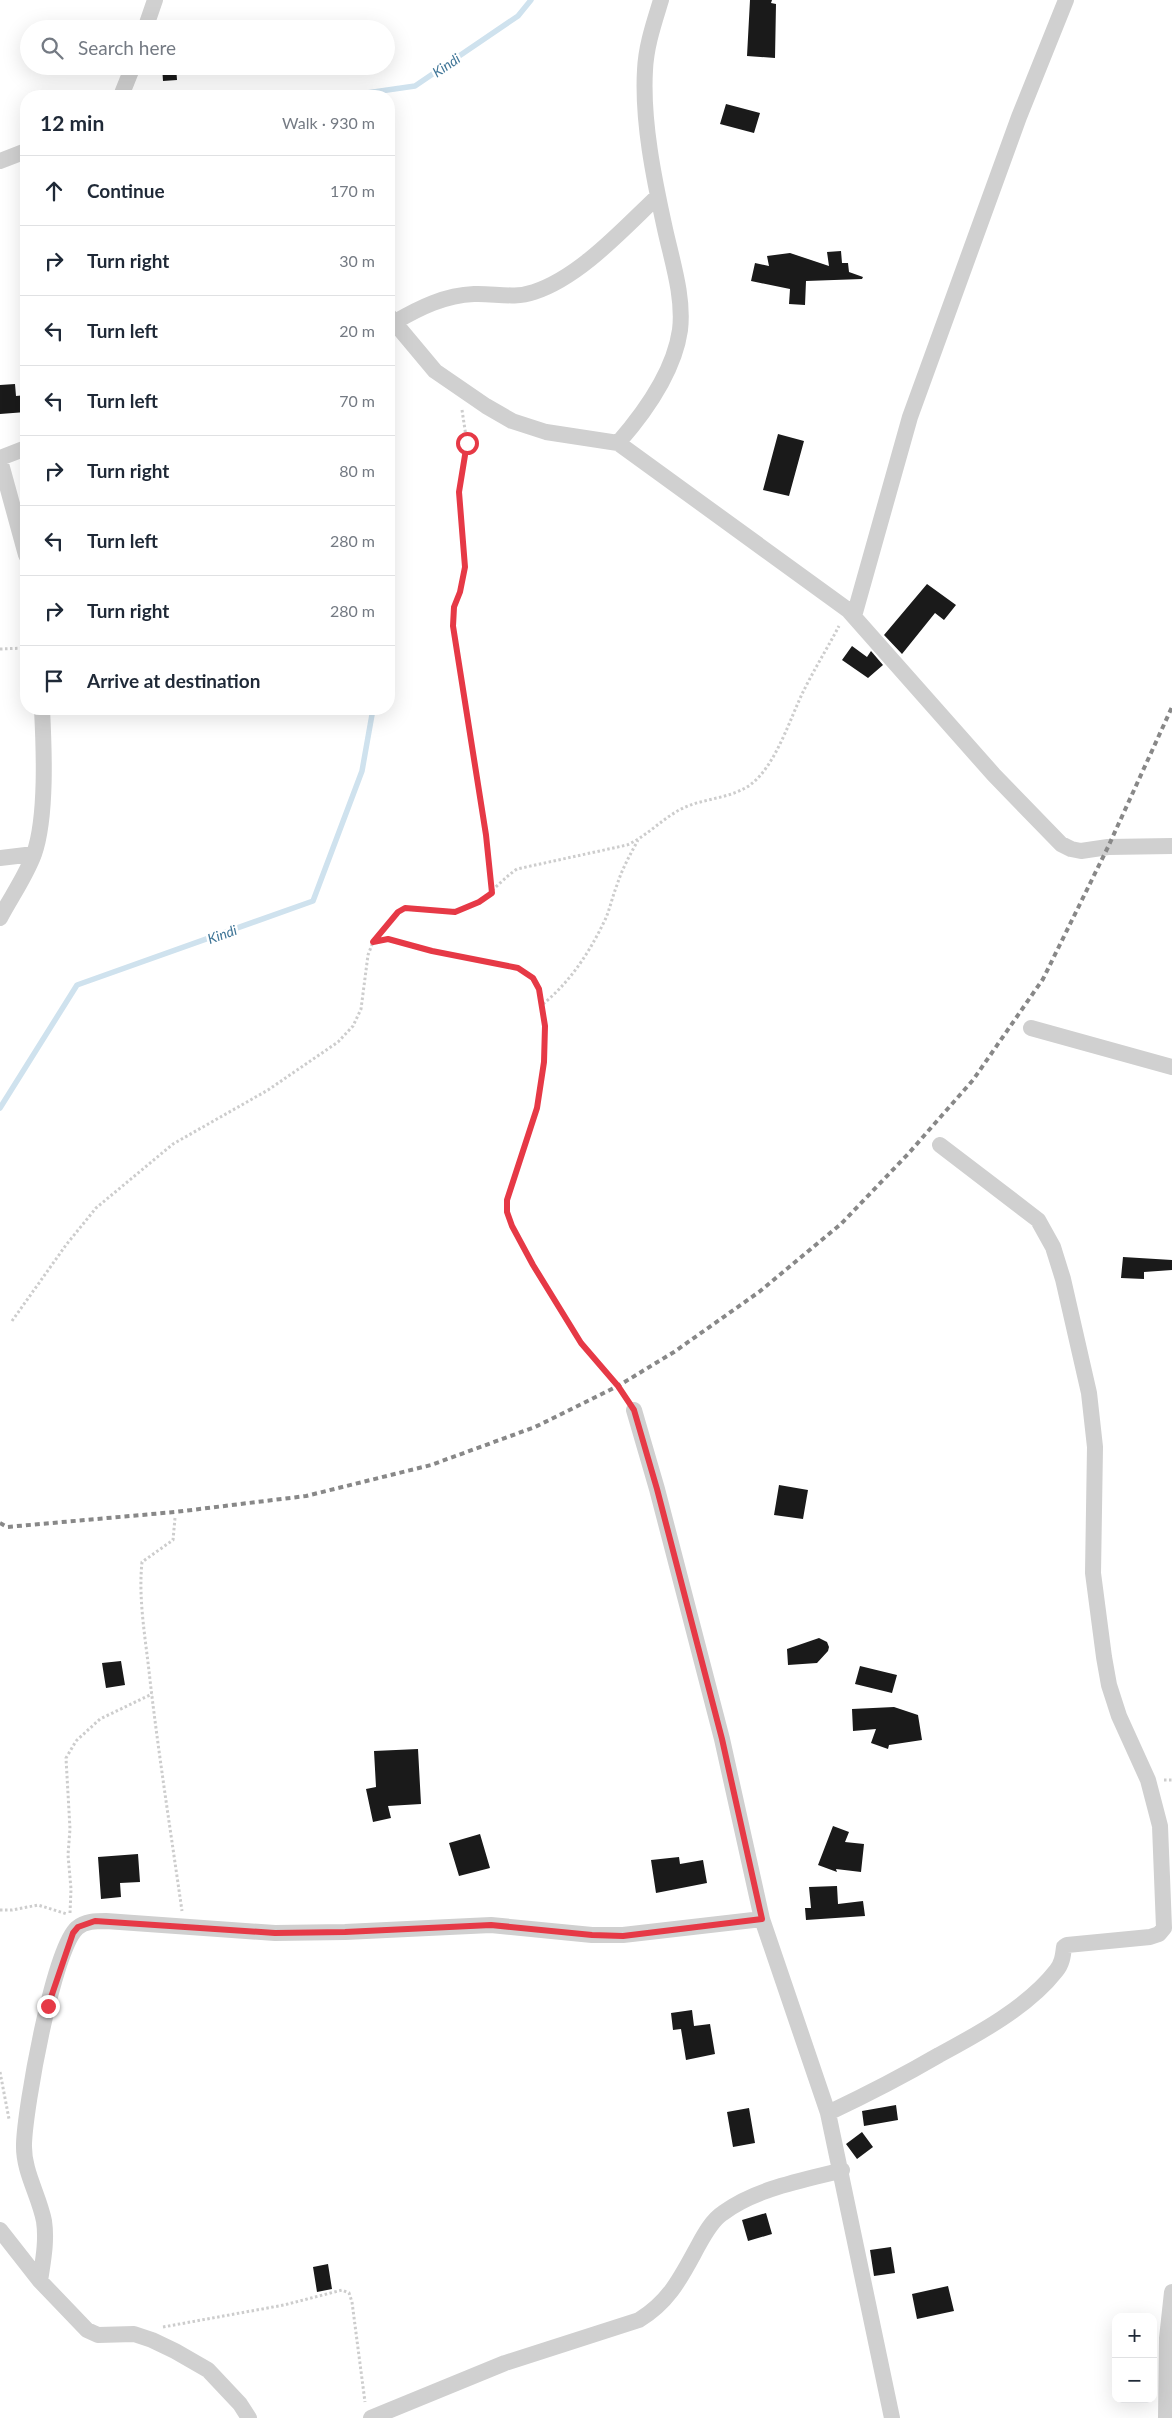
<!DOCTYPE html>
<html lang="en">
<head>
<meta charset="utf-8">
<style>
	:root { --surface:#fff; --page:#f6f6f7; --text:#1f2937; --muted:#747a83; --line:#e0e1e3 }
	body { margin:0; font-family:Lato,sans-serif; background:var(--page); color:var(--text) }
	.controls { position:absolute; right:15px; bottom:15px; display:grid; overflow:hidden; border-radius:10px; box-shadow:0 5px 20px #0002 }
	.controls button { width:45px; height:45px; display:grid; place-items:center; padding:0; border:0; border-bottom:1px solid var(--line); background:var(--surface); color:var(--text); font:25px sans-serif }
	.stop { position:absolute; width:15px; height:15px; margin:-11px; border:4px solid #e63946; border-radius:50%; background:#fff }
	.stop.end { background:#e63946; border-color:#fff; box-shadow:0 1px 5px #0008 }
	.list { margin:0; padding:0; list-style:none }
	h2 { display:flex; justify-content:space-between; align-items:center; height:65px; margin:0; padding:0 20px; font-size:21px }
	h2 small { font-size:16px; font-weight:400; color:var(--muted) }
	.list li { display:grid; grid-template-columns:32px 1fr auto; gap:15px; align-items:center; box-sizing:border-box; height:70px; padding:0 20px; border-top:1px solid var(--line) }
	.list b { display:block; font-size:19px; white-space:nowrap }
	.list em { font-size:16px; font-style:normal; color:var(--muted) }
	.icon { flex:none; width:28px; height:28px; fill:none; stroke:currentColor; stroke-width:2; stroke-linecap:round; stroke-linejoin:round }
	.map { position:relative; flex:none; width:1172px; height:2418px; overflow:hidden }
	.search { position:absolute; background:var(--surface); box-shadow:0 5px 20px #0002; left:20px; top:20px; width:375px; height:55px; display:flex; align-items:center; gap:12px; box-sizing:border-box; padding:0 18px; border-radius:28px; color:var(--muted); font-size:19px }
	.panel { position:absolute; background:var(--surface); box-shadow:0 5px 20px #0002; left:20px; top:90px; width:375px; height:625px; border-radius:20px }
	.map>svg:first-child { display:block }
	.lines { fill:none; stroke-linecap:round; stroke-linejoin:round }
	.stream { stroke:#cfe2ee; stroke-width:5.5 }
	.building { fill:#1a1a1a }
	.path { stroke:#cdcdcd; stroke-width:3; stroke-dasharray:2.5 2.5; stroke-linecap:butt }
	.minor { stroke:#d0d0d0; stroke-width:16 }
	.rail { stroke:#888; stroke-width:4; stroke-dasharray:5 4; stroke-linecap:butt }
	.route { stroke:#e63946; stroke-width:6 }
	.labels { text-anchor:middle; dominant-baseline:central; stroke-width:5; stroke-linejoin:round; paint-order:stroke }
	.water-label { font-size:14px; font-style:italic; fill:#3f7597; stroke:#fff }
</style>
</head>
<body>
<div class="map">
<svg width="1172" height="2418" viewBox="0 0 1172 2418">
	<rect width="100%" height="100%" fill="#fff"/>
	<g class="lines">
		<path class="stream" d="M 346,96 L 415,86 L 518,16 L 531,0
			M 0,1108 L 77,985 L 313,901 L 362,771 L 373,709"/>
	</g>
	<path class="building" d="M 750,0 L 772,0 L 771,3 L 776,4 L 775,58 L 747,56 Z
		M 162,66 L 176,66 L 177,80 L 163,81 Z
		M 726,104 L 760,113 L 754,133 L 720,124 Z
		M 841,251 L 842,263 L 848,263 L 849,272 L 863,277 L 862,279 L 806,281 L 805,305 L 789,304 L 790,289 L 751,281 L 755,263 L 769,266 L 767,256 L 790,253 L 829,266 L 827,252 Z
		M 15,384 L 16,396 L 26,395 L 26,412 L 0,414 L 0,385 Z
		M 778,434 L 804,441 L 789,496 L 763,490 Z
		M 927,584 L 956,605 L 944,620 L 935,613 L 902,654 L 884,635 Z
		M 852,646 L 867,657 L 871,651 L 883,665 L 868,678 L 842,660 Z
		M 1123,1257 L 1172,1260 L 1172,1270 L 1144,1272 L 1144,1279 L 1121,1278 Z
		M 779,1485 L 808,1490 L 803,1519 L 774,1515 Z
		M 819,1638 L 827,1642 L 829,1647 L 828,1651 L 817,1663 L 788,1665 L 787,1649 Z
		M 121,1661 L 125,1685 L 106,1688 L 102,1663 Z
		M 860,1666 L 897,1675 L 892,1693 L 855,1684 Z
		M 894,1707 L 918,1715 L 922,1740 L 889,1745 L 888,1749 L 871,1743 L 876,1729 L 853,1731 L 852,1709 Z
		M 418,1749 L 421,1804 L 388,1806 L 391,1818 L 373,1822 L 366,1789 L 376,1787 L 374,1751 Z
		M 833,1826 L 849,1832 L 845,1842 L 864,1844 L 861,1872 L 836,1869 L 837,1872 L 818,1865 Z
		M 480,1834 L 490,1868 L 459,1876 L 449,1843 Z
		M 138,1854 L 140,1882 L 120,1883 L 121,1897 L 101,1899 L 98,1857 Z
		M 679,1857 L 680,1864 L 703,1860 L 707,1883 L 656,1893 L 651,1860 Z
		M 837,1886 L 838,1904 L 863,1901 L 865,1916 L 806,1920 L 805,1908 L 811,1908 L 809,1887 Z
		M 692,2010 L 694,2026 L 710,2024 L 715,2054 L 686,2060 L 681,2029 L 673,2030 L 671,2013 Z
		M 896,2105 L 898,2120 L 864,2126 L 862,2111 Z
		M 749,2108 L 755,2143 L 733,2147 L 727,2112 Z
		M 862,2132 L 873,2147 L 857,2159 L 846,2144 Z
		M 766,2213 L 772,2234 L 748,2241 L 742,2220 Z
		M 891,2247 L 895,2273 L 874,2276 L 870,2250 Z
		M 328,2264 L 332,2289 L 317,2292 L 313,2267 Z
		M 948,2286 L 954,2311 L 917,2319 L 912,2294 Z"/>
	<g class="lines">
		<path class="path" d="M 462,410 L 467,443 L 459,493 L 465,567 L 460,592 L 454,607 L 453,626 L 486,835 L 492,893
			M 0,649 L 26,648
			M 373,942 C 381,932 389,920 398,912 C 411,901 444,916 465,908 C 487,900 498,882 517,869 L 627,845 C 647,836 662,819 681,809 C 703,798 730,799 750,785 C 776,766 790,718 804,690 C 815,668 828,647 839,626
			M 543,1004 C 570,982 589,953 604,922 C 610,910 612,897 617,885 C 622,869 630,855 638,840
			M 12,1321 L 66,1245 L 96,1208 L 173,1144 L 268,1090 L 338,1042 L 353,1026 L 361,1009 L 368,955 L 373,942 L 388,939 L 432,951 L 518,969 L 533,978 L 539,989 L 545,1026 L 544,1062 L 537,1108 L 507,1200 L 507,1211 L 512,1226 L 533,1265 L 581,1343 L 625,1397
			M 175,1518 L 173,1540 L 142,1562 C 138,1600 146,1641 150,1680 C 159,1757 171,1834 182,1911
			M 1164,1780 L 1172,1780
			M 0,1910 L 12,1910 L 38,1905 L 67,1914
			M 70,1913 L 71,1889 L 68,1855 L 70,1829 L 66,1758 L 76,1741 L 100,1719 L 152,1694
			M 0,2072 L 9,2119
			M 163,2327 L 284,2305 L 342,2290 L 349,2293 L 352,2302 L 365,2402"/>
		<path class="minor" d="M 145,29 L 155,0
			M 121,96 L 133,66
			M 0,161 L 26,151
			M 389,316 L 435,371 L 486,406 L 512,421 L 546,432 L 618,443 L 848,610 L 994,775 L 1061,844 L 1071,849 L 1081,851 L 1108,847 L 1172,846
			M 395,322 C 419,308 445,295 474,294 C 494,293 514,299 534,292 C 580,277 623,229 658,196
			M 618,443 C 646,411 674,372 680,330 C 684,297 672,261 665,229 C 654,179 642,121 645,70 C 646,46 654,23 661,0
			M 0,458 L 26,448
			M 0,460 L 26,555
			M 854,616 L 910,417 L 1019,117 L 1066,0
			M 0,858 L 34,854
			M 0,918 C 11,897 26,876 34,854 C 47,817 44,748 42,709
			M 1031,1028 L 1172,1067
			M 634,1410 L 657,1489 L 722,1739 L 762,1919 L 828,2113 L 892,2418
			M 828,2113 C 866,2095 903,2076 939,2055 C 978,2034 1028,2007 1056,1971 C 1062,1964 1063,1956 1064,1947 L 1067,1945 L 1150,1937 L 1159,1934 L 1164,1928 L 1160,1826 L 1148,1780 L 1119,1716 L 1109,1685 L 1104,1657 L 1093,1573 L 1095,1447 L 1089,1393 L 1063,1279 L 1053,1247 L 1038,1220 L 940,1145
			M 0,2230 L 40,2281 L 87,2330 L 98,2335 L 134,2334 L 152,2340 L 175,2351 L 208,2370 L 240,2404 L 249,2418
			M 40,2281 C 43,2261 47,2241 44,2221 C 39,2195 23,2171 24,2144 C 25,2108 53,1950 77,1928 C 85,1921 96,1921 106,1921 L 275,1933 L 345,1932 L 491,1925 L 592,1935 L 623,1935 L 762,1919
			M 371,2418 L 505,2363 L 639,2320 C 670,2301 681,2277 698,2246 C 704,2235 712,2220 723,2213 C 756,2188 803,2181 842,2170
			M 1166,2418 L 1167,2338 L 1172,2292"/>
		<path class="rail" d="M 0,1523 L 7,1527 L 175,1512 L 306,1496 L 431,1465 L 535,1427 L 618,1386 L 674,1352 L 759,1292 L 841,1224 L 908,1154 L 973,1080 L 1043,979 L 1108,847 L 1172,707"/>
	</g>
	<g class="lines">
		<path class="route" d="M 48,2006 L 73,1933 L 78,1927 L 95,1921 L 275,1933 L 345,1932 L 491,1925 L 592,1935 L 623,1936 L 762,1919 L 722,1739 L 657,1489 L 634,1410 L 618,1386 L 581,1343 L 533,1265 L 512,1226 L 507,1212 L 507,1200 L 537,1108 L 544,1062 L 545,1026 L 539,989 L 533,978 L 518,968 L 432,951 L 388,939 L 373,942 L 398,912 L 405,908 L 455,912 L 479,902 L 492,893 L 486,835 L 453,626 L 454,607 L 460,592 L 465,567 L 459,492 L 467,443"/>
	</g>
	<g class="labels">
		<g class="water-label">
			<text transform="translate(446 65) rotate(-34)">Kindi</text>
			<text transform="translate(222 934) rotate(-20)">Kindi</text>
		</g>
	</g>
</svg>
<div class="controls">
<button>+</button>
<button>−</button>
</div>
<div class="stop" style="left:467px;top:443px"></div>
<div class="stop end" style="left:48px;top:2006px"></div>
<div class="search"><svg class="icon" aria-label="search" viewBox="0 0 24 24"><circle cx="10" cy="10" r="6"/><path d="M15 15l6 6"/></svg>Search here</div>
<section class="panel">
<h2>12 min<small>Walk · 930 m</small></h2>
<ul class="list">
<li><svg class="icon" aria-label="ahead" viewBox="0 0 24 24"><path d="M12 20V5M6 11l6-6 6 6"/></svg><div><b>Continue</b></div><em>170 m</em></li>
<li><svg class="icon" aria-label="right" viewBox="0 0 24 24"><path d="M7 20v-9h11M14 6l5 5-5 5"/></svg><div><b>Turn right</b></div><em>30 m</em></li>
<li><svg class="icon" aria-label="left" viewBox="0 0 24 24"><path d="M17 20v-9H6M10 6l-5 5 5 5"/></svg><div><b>Turn left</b></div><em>20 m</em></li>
<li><svg class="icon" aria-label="left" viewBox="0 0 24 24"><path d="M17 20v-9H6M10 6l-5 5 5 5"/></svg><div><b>Turn left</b></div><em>70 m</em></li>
<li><svg class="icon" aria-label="right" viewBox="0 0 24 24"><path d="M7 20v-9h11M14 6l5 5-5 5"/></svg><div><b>Turn right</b></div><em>80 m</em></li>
<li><svg class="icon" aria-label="left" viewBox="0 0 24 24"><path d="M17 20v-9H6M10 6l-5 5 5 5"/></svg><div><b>Turn left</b></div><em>280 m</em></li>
<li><svg class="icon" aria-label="right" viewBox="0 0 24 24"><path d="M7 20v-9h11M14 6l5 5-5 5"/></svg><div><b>Turn right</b></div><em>280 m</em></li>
<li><svg class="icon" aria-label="arrive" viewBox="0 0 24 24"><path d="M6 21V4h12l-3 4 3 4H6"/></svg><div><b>Arrive at destination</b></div></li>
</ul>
</section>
</div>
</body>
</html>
